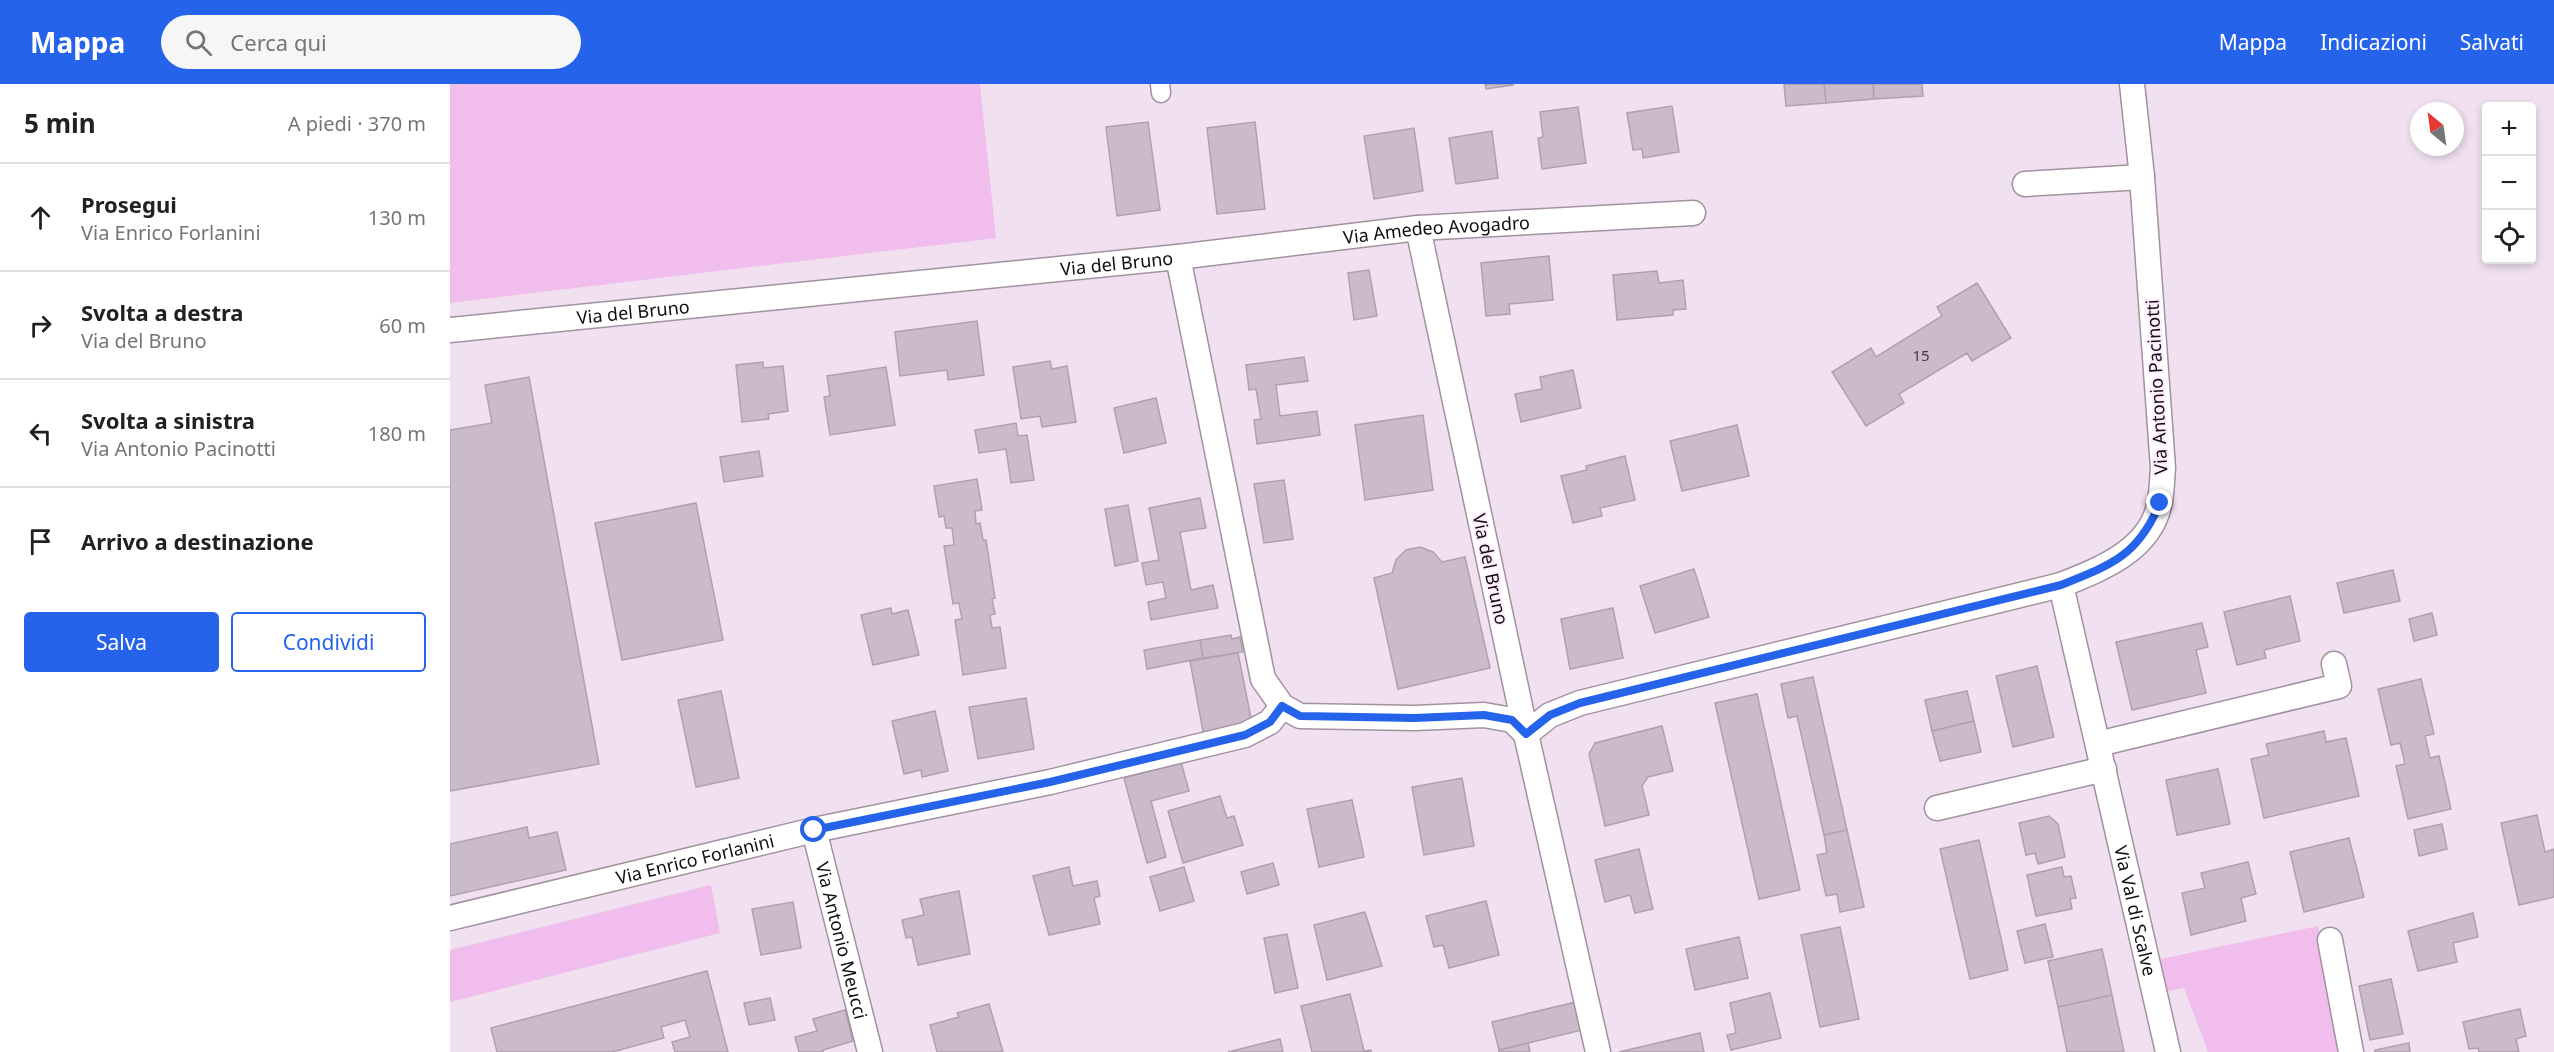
<!DOCTYPE html>
<html lang="it">
<head>
<meta charset="utf-8">
<style>
	:root { --surface:#fff; --page:#f6f6f6; --text:#202124; --muted:#757577; --line:#e0e0e0; --accent:#2563eb }
	body { margin:0; font-family:"Noto Sans",sans-serif; background:var(--page); color:var(--text) }
	.controls { position:absolute; right:18px; top:18px; display:grid; overflow:hidden; border-radius:6px; box-shadow:0 3px 9px #0003 }
	.controls button { width:54px; height:54px; display:grid; place-items:center; padding:0; border:0; border-bottom:2px solid var(--line); background:var(--surface); color:var(--text); font:30px sans-serif }
	.compass { position:absolute; left:1960px; top:18px; width:54px; height:54px; border-radius:50%; background:var(--surface); box-shadow:0 3px 9px #0003; rotate:331deg }
	.stop { position:absolute; width:18px; height:18px; margin:-14px; border:4px solid #2563eb; border-radius:50%; background:#fff }
	.stop.end { background:#2563eb; border-color:#fff; box-shadow:0 2px 6px #0008 }
	.list { margin:0; padding:0; list-style:none }
	h2 { display:flex; justify-content:space-between; align-items:center; height:78px; margin:0; padding:0 24px; font-size:26px }
	h2 small { font-size:20px; font-weight:400; color:var(--muted) }
	.list li { display:grid; grid-template-columns:39px 1fr auto; gap:18px; align-items:center; box-sizing:border-box; height:108px; padding:0 24px; border-top:2px solid var(--line) }
	.list b { display:block; font-size:22px; white-space:nowrap }
	.list p { margin:0; font-size:20px; white-space:nowrap; color:var(--muted) }
	.list em { font-size:20px; font-style:normal; color:var(--muted) }
	.actions { display:flex; gap:12px; padding:18px 24px }
	.actions a { flex:1; padding:14px 0; border:2px solid var(--accent); border-radius:6px; text-align:center; font-size:21px; color:var(--accent) }
	.actions .main { background:var(--accent); color:#fff }
	.icon { flex:none; width:33px; height:33px; fill:none; stroke:currentColor; stroke-width:2; stroke-linecap:round; stroke-linejoin:round }
	.map { position:relative; flex:none; width:2104px; height:968px; overflow:hidden }
	header { display:flex; align-items:center; gap:36px; box-sizing:border-box; height:84px; padding:0 30px; background:var(--accent); color:#fff }
	header strong { font-size:28px }
	nav { display:flex; gap:33px; margin-inline-start:auto; font-size:21px }
	.search { width:420px; height:54px; background:var(--page); display:flex; align-items:center; gap:15px; box-sizing:border-box; padding:0 21px; border-radius:33px; color:var(--muted); font-size:22px }
	main { display:flex }
	aside { flex:1; background:var(--surface) }
	.map>svg:first-child { display:block }
	.green { fill:#f0bdec }
	.building { fill:#cbbbca; stroke:#b0a0ae; stroke-width:1.5 }
	.lines { fill:none; stroke-linecap:round; stroke-linejoin:round }
	.pedestrian-casing { stroke:#a292a0; stroke-width:21 }
	.minor-casing { stroke:#a292a0; stroke-width:27 }
	.pedestrian { stroke:#fff; stroke-width:18 }
	.minor { stroke:#fff; stroke-width:24 }
	.route { stroke:#2563eb; stroke-width:8 }
	.labels { text-anchor:middle; dominant-baseline:central; stroke-width:4.5; stroke-linejoin:round; paint-order:stroke }
	.number-label { font-size:15px; fill:#403840 }
	.street-label { font-size:18px; fill:#120d12; stroke:#ffeefd }
</style>
</head>
<body>
<header>
<strong>Mappa</strong>
<div class="search"><svg class="icon" aria-label="search" viewBox="0 0 24 24"><circle cx="10" cy="10" r="6"/><path d="M15 15l6 6"/></svg>Cerca qui</div>
<nav><a>Mappa</a><a>Indicazioni</a><a>Salvati</a></nav>
</header>
<main>
<aside>
<h2>5 min<small>A piedi · 370 m</small></h2>
<ul class="list">
<li><svg class="icon" aria-label="ahead" viewBox="0 0 24 24"><path d="M12 20V5M6 11l6-6 6 6"/></svg><div><b>Prosegui</b><p>Via Enrico Forlanini</p></div><em>130 m</em></li>
<li><svg class="icon" aria-label="right" viewBox="0 0 24 24"><path d="M7 20v-9h11M14 6l5 5-5 5"/></svg><div><b>Svolta a destra</b><p>Via del Bruno</p></div><em>60 m</em></li>
<li><svg class="icon" aria-label="left" viewBox="0 0 24 24"><path d="M17 20v-9H6M10 6l-5 5 5 5"/></svg><div><b>Svolta a sinistra</b><p>Via Antonio Pacinotti</p></div><em>180 m</em></li>
<li><svg class="icon" aria-label="arrive" viewBox="0 0 24 24"><path d="M6 21V4h12l-3 4 3 4H6"/></svg><div><b>Arrivo a destinazione</b></div></li>
</ul>
<div class="actions"><a class="main">Salva</a><a>Condividi</a></div>
</aside>
<div class="map">
<svg width="2104" height="968" viewBox="0 0 2104 968">
	<rect width="100%" height="100%" fill="#f1e1f0"/>
	<path class="green" d="M 0,0 L 530,0 L 546,154 L 0,219 Z
		M 261,801 L 270,849 L 0,918 L 0,866 Z
		M 1868,842 L 1890,968 L 1758,968 L 1734,904 L 1715,908 L 1706,876 Z"/>
	<path class="building" d="M 1035,0 L 1063,0 L 1063,1 L 1036,5 Z
		M 1334,0 L 1374,0 L 1376,19 L 1336,22 Z
		M 1374,0 L 1423,0 L 1424,15 L 1376,19 Z
		M 1423,0 L 1472,0 L 1473,12 L 1424,15 Z
		M 1222,22 L 1229,68 L 1193,74 L 1192,65 L 1183,66 L 1177,29 Z
		M 1128,23 L 1136,79 L 1092,85 L 1088,54 L 1093,53 L 1090,28 Z
		M 698,38 L 710,126 L 667,132 L 656,43 Z
		M 805,38 L 815,125 L 767,130 L 757,44 Z
		M 964,44 L 973,107 L 924,115 L 914,52 Z
		M 1042,47 L 1048,94 L 1006,100 L 999,54 Z
		M 1099,172 L 1103,216 L 1059,220 L 1060,230 L 1036,232 L 1031,179 Z
		M 919,186 L 927,232 L 904,236 L 898,189 Z
		M 1207,187 L 1209,199 L 1233,196 L 1236,225 L 1223,226 L 1223,231 L 1167,236 L 1163,191 Z
		M 1527,199 L 1561,254 L 1522,277 L 1517,269 L 1449,310 L 1454,319 L 1416,342 L 1382,288 L 1421,264 L 1426,273 L 1492,232 L 1487,223 Z
		M 527,237 L 534,291 L 498,296 L 497,286 L 450,292 L 445,248 Z
		M 854,273 L 858,297 L 826,301 L 830,332 L 867,327 L 870,351 L 807,360 L 804,336 L 811,335 L 806,305 L 799,306 L 796,281 Z
		M 600,277 L 602,285 L 617,282 L 626,338 L 592,343 L 590,332 L 571,335 L 563,283 Z
		M 313,278 L 313,284 L 333,282 L 338,327 L 318,330 L 319,335 L 292,338 L 286,281 Z
		M 436,283 L 445,341 L 380,351 L 374,313 L 380,312 L 377,292 Z
		M 1123,286 L 1131,324 L 1071,338 L 1065,310 L 1092,305 L 1090,293 Z
		M 79,293 L 149,680 L 0,707 L 0,346 L 42,339 L 35,301 Z
		M 706,314 L 716,359 L 674,369 L 664,324 Z
		M 973,331 L 983,406 L 915,416 L 905,341 Z
		M 566,339 L 568,352 L 577,351 L 584,396 L 561,399 L 556,365 L 529,369 L 525,346 Z
		M 1287,341 L 1299,392 L 1232,407 L 1220,357 Z
		M 309,367 L 313,392 L 274,398 L 270,373 Z
		M 1175,372 L 1185,416 L 1150,424 L 1152,432 L 1123,439 L 1111,392 L 1137,386 L 1136,382 Z
		M 527,395 L 532,426 L 525,427 L 526,440 L 530,439 L 533,456 L 536,456 L 545,514 L 542,515 L 545,530 L 540,531 L 542,544 L 550,543 L 556,584 L 513,591 L 505,536 L 512,535 L 509,519 L 503,520 L 494,462 L 504,461 L 502,444 L 496,444 L 494,432 L 489,433 L 484,402 Z
		M 834,396 L 843,455 L 814,459 L 804,400 Z
		M 750,414 L 756,444 L 730,448 L 741,506 L 763,501 L 768,524 L 701,536 L 698,518 L 716,514 L 713,498 L 696,501 L 692,479 L 709,476 L 699,424 Z
		M 246,419 L 273,556 L 172,576 L 145,439 Z
		M 678,421 L 688,477 L 665,482 L 655,425 Z
		M 970,463 L 983,468 L 992,478 L 1015,473 L 1040,584 L 948,605 L 924,494 L 942,489 L 946,476 L 956,466 Z
		M 1244,485 L 1259,533 L 1205,549 L 1190,502 Z
		M 1943,486 L 1950,517 L 1894,529 L 1887,499 Z
		M 1840,512 L 1850,557 L 1814,566 L 1816,574 L 1787,581 L 1774,528 Z
		M 441,524 L 442,530 L 458,526 L 469,571 L 423,581 L 411,531 Z
		M 1163,524 L 1173,574 L 1120,585 L 1111,535 Z
		M 1982,529 L 1987,551 L 1964,557 L 1959,535 Z
		M 1752,539 L 1758,563 L 1746,566 L 1756,609 L 1682,626 L 1666,558 Z
		M 781,551 L 782,555 L 790,553 L 793,568 L 753,574 L 750,556 Z
		M 750,556 L 753,574 L 697,585 L 694,566 Z
		M 788,569 L 803,644 L 754,653 L 740,577 Z
		M 1587,582 L 1604,653 L 1563,663 L 1546,592 Z
		M 1363,593 L 1397,746 L 1374,751 L 1347,632 L 1338,634 L 1331,600 Z
		M 1971,595 L 1984,650 L 1975,652 L 1980,674 L 1989,672 L 2001,725 L 1958,735 L 1946,682 L 1955,680 L 1950,659 L 1941,661 L 1928,605 Z
		M 271,607 L 289,694 L 246,703 L 228,616 Z
		M 1517,607 L 1524,637 L 1482,647 L 1475,616 Z
		M 1307,610 L 1350,806 L 1309,815 L 1265,619 Z
		M 576,614 L 584,665 L 528,675 L 519,623 Z
		M 485,627 L 498,687 L 472,693 L 471,686 L 454,690 L 442,637 Z
		M 1524,637 L 1531,668 L 1490,677 L 1482,647 Z
		M 1212,642 L 1223,687 L 1198,693 L 1192,702 L 1199,731 L 1155,742 L 1139,670 L 1145,659 Z
		M 1874,647 L 1876,658 L 1896,654 L 1909,712 L 1814,734 L 1801,675 L 1819,671 L 1816,660 Z
		M 731,678 L 739,707 L 701,717 L 716,773 L 697,779 L 674,694 Z
		M 1768,685 L 1780,740 L 1727,751 L 1716,696 Z
		M 1012,694 L 1024,762 L 974,771 L 962,703 Z
		M 770,712 L 777,734 L 784,732 L 793,761 L 733,779 L 718,727 Z
		M 902,716 L 914,773 L 869,783 L 857,725 Z
		M 2087,731 L 2095,768 L 2104,765 L 2104,813 L 2069,821 L 2051,739 Z
		M 1599,732 L 1608,740 L 1615,773 L 1588,780 L 1585,769 L 1576,771 L 1569,739 Z
		M 1992,740 L 1997,765 L 1969,772 L 1964,746 Z
		M 77,743 L 79,754 L 107,748 L 116,786 L 0,812 L 0,760 Z
		M 1397,746 L 1414,823 L 1390,828 L 1387,810 L 1376,812 L 1367,771 L 1377,769 L 1374,751 Z
		M 1899,754 L 1914,813 L 1854,828 L 1840,768 Z
		M 1529,756 L 1558,886 L 1520,895 L 1490,765 Z
		M 1189,765 L 1203,825 L 1185,829 L 1180,811 L 1155,818 L 1145,776 Z
		M 1798,778 L 1806,810 L 1791,814 L 1796,837 L 1741,851 L 1732,809 L 1755,804 L 1751,789 Z
		M 823,779 L 829,801 L 797,810 L 791,788 Z
		M 619,783 L 623,802 L 647,797 L 650,812 L 644,814 L 650,840 L 599,851 L 583,792 Z
		M 734,783 L 744,817 L 710,827 L 700,793 Z
		M 1612,783 L 1614,793 L 1621,792 L 1626,814 L 1620,815 L 1622,825 L 1586,832 L 1577,791 Z
		M 509,807 L 520,870 L 468,881 L 462,853 L 456,854 L 452,836 L 474,831 L 470,815 Z
		M 1036,817 L 1049,871 L 999,884 L 993,861 L 984,863 L 976,832 Z
		M 343,818 L 351,864 L 311,871 L 302,825 Z
		M 915,828 L 932,882 L 877,896 L 864,841 Z
		M 2023,829 L 2028,853 L 2003,859 L 2007,878 L 1968,887 L 1958,847 Z
		M 1595,840 L 1603,873 L 1575,879 L 1567,847 Z
		M 1390,843 L 1409,935 L 1370,943 L 1351,851 Z
		M 837,850 L 848,904 L 825,909 L 814,854 Z
		M 1289,853 L 1298,894 L 1245,906 L 1236,865 Z
		M 1652,865 L 1662,911 L 1608,923 L 1598,877 Z
		M 257,887 L 278,968 L 225,968 L 222,958 L 240,953 L 235,936 L 211,943 L 214,954 L 162,968 L 47,968 L 41,944 Z
		M 1941,895 L 1953,950 L 1920,956 L 1909,902 Z
		M 1320,909 L 1331,954 L 1281,966 L 1277,951 L 1286,949 L 1280,919 Z
		M 900,910 L 914,967 L 921,966 L 921,968 L 862,968 L 851,922 Z
		M 1662,911 L 1674,968 L 1617,968 L 1608,923 Z
		M 320,914 L 325,936 L 299,941 L 294,919 Z
		M 1126,918 L 1132,946 L 1049,966 L 1042,938 Z
		M 539,920 L 553,968 L 487,968 L 480,941 L 509,933 L 507,929 Z
		M 2070,925 L 2076,952 L 2066,955 L 2069,968 L 2029,968 L 2028,964 L 2019,965 L 2013,938 Z
		M 395,926 L 403,957 L 373,966 L 373,968 L 349,968 L 345,953 L 367,947 L 363,935 Z
		M 1250,949 L 1254,968 L 1169,968 Z
		M 830,955 L 833,968 L 778,968 Z
		M 1078,959 L 1080,968 L 1049,968 L 1049,966 Z
		M 1959,959 L 1960,968 L 1925,968 L 1925,966 Z"/>
	<g class="lines">
		<defs>
			<path id="pedestrian" d="M 710,0 L 711,9"/>
			<g id="minor">
				<path d="M 1575,100 L 1692,93"/>
				<path id="s1" d="M 728,173 L 968,144 L 1243,129"/>
				<path id="s2" d="M 0,246 L 728,173 L 813,595 L 832,622 L 850,632 L 965,634 L 1034,631 L 1062,636 L 1076,650 L 968,144"/>
				<path id="s3" d="M 1611,501 L 1718,968"/>
				<path d="M 1648,660 L 1889,602 L 1884,580"/>
				<path d="M 1487,724 L 1654,685"/>
				<path id="s4" d="M 364,746 L 420,968"/>
				<path id="s5" d="M 0,834 L 364,746 L 600,698 L 795,651 L 820,638 L 832,622"/>
				<path d="M 1880,856 L 1901,968"/>
				<path d="M 1148,968 L 1076,650 L 1100,631 L 1130,619 L 1611,501 C 1651,485 1702,466 1710,417 C 1712,406 1712,395 1713,384 L 1692,93 L 1682,0"/>
			</g>
		</defs>
		<use href="#pedestrian" class="pedestrian-casing"/>
		<use href="#minor" class="minor-casing"/>
		<use href="#pedestrian" class="pedestrian"/>
		<use href="#minor" class="minor"/>
	</g>
	<g class="lines">
		<path class="route" d="M 364,746 L 600,698 L 795,651 L 820,638 L 832,622 L 850,632 L 965,634 L 1034,631 L 1062,636 L 1076,650 L 1100,631 L 1130,619 L 1611,501 C 1661,481 1688,472 1710,419"/>
	</g>
	<g class="labels">
		<g class="number-label">
			<text x="1471" y="271">15</text>
		</g>
		<g class="street-label">
			<text stroke="none"><textPath href="#s1" startOffset="260">Via Amedeo Avogadro</textPath></text>
			<text stroke="none"><textPath href="#s2" startOffset="670">Via del Bruno</textPath></text>
			<text stroke="none"><textPath href="#s2" startOffset="184">Via del Bruno</textPath></text>
			<text transform="translate(1706 303) rotate(-93)">Via Antonio Pacinotti</text>
			<text transform="translate(1041 485) rotate(78)">Via del Bruno</text>
			<text stroke="none"><textPath href="#s5" startOffset="252">Via Enrico Forlanini</textPath></text>
			<text stroke="none"><textPath href="#s3" startOffset="334">Via Val di Scalve</textPath></text>
			<text stroke="none"><textPath href="#s4" startOffset="114">Via Antonio Meucci</textPath></text>
		</g>
	</g>
</svg>
<div class="controls">
<button>+</button>
<button>−</button>
<button><svg class="icon" aria-label="locate" viewBox="0 0 24 24"><circle cx="12" cy="12" r="6"/><path d="M12 2v4M12 18v4M2 12h4M18 12h4"/></svg></button>
</div>
<svg class="compass" viewBox="-18 -18 36 36"><path d="M0-13l5 13h-10z" fill="#e53935"/><path d="M0 13l5-13h-10z" fill="#757577"/></svg>
<div class="stop" style="left:364px;top:746px"></div>
<div class="stop end" style="left:1710px;top:419px"></div>
</div>
</main>
</body>
</html>
